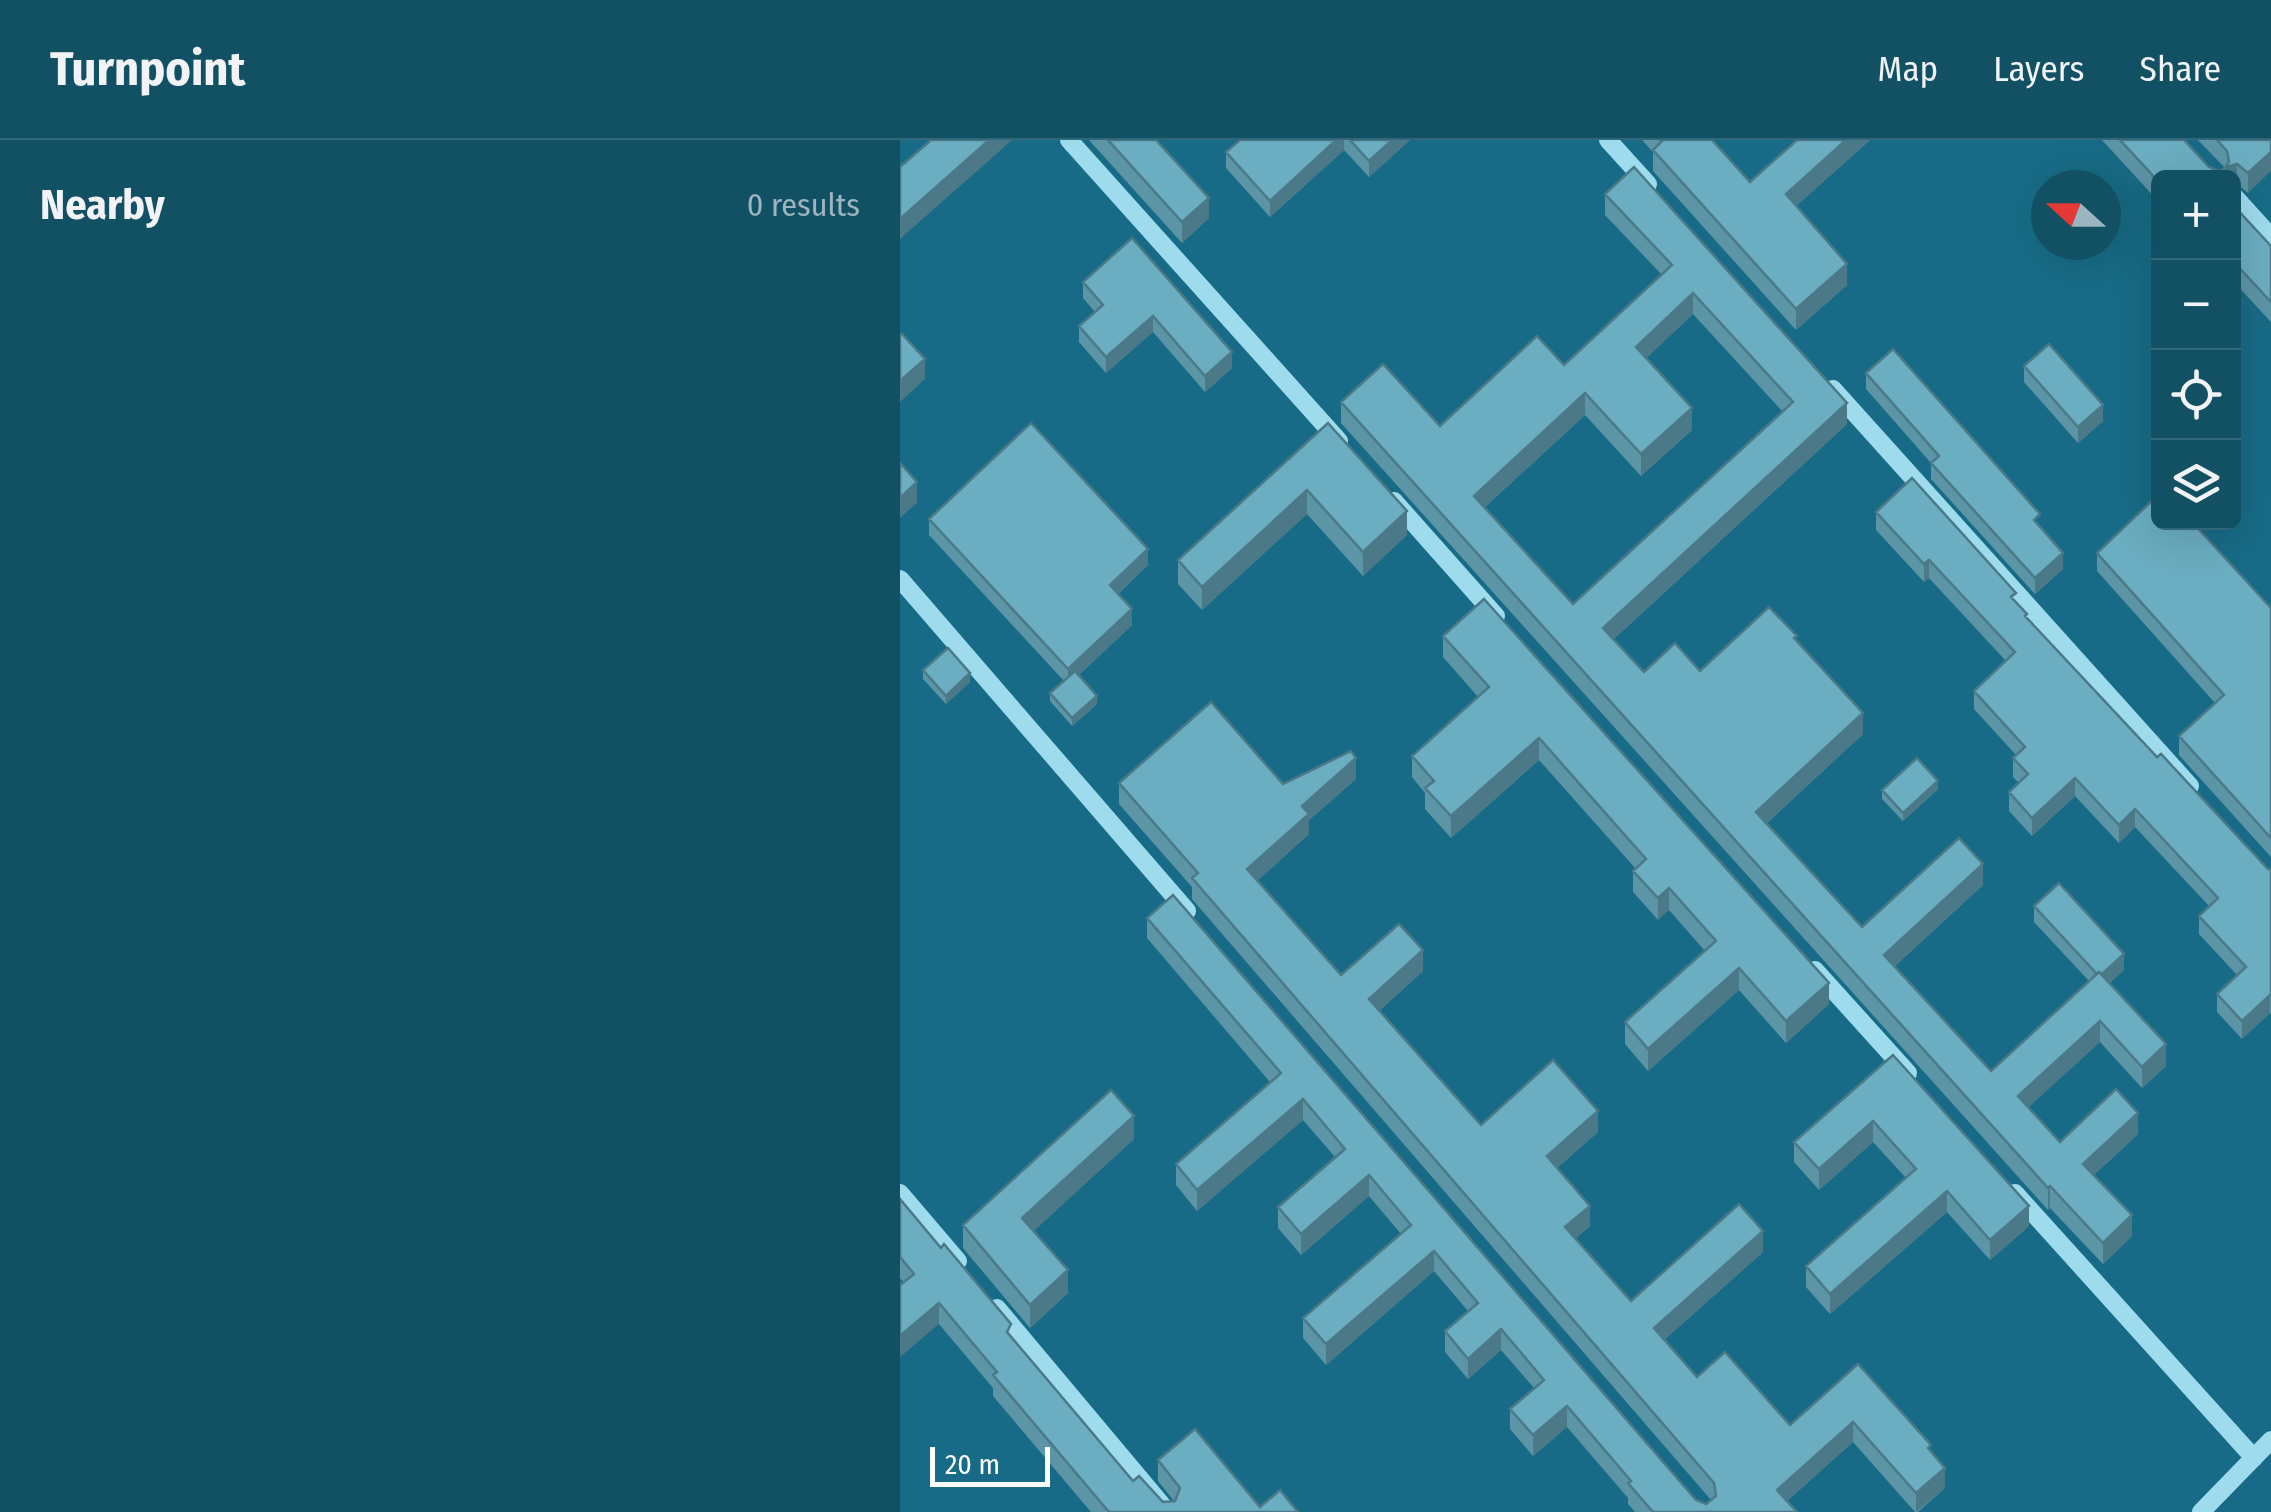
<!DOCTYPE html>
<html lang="en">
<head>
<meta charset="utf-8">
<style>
	:root { --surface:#125064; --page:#1b576a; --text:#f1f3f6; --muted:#9cb5bf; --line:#316778 }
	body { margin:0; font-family:"Fira Sans Condensed",sans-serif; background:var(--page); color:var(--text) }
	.controls { position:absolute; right:30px; top:30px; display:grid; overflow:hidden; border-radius:15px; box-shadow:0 10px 40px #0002 }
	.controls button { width:90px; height:90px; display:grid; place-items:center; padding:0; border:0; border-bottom:2px solid var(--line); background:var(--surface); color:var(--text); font:50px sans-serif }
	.compass { position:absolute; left:1131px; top:30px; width:90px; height:90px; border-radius:50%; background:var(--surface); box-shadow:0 10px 40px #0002; rotate:291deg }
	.scale { position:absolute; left:30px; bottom:25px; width:120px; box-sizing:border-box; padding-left:10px; border:5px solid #fff; border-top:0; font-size:28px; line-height:35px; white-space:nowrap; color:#fff; -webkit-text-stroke:8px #186b86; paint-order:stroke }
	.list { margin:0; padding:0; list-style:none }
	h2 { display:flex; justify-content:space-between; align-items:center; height:130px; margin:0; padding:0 40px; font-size:42px }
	h2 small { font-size:32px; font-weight:400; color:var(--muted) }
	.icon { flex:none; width:55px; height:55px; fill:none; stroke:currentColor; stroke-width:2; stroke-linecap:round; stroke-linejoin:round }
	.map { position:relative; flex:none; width:1371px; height:1372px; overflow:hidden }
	header { display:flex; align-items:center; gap:60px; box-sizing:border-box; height:140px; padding:0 50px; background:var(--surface); border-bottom:2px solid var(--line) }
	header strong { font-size:48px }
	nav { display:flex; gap:55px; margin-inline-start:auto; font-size:35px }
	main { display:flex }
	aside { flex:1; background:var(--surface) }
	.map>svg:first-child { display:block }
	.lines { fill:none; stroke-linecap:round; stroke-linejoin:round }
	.minor { stroke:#9ddbed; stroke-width:18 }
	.wall { fill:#5c95a6; fill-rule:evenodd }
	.shaded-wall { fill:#4b7987 }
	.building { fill:#6badc1; stroke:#4b7987; stroke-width:2.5; fill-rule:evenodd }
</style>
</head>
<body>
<header>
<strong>Turnpoint</strong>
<nav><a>Map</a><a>Layers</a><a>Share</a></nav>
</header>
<main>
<aside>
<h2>Nearby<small>0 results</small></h2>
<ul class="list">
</ul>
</aside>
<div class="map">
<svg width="1371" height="1372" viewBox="0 0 1371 1372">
	<rect width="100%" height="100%" fill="#186b86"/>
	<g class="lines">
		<path class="minor" d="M 169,0 L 439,301
			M 708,0 L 748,44
			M 1334,56 L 1371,97
			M 933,249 L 1290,646
			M 494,361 L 596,476
			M 0,439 L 287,771
			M 915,830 L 1008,933
			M 0,1053 L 58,1121
			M 1115,1053 L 1354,1318
			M 97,1168 L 268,1372
			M 1301,1372 L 1371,1300"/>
	</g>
	<path class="wall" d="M 189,0 L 256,0 L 309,78 L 282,103 Z
		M 340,0 L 510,0 L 469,37 L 444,10 L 370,77 L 326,28 L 326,12 Z
		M 742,0 L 812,0 L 850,42 L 897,0 L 970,0 L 896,66 L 947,145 L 896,190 L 753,31 L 753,12 Z
		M 1202,0 L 1284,0 L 1309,27 L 1319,31 L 1325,28 L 1298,0 L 1371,0 L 1348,53 L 1337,44 L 1334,45 L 1334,38 L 1326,38 L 1325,28 L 1325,38 L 1258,38 L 1258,61 Z
		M 705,54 L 947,284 L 714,499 L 744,532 L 800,531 L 897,501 L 963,594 L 867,683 L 962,787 L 1083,745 L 995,826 L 1091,931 L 1189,841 L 1134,782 L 1134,766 L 1224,830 L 1210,843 L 1266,926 L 1242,948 L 1200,902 L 1128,967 L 1160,1002 L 1238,994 L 1194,1035 L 1232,1096 L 1203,1124 L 1150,1068 L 1148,1070 L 441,283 L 441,262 L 540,286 L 664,225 L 762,135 L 705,75 ZM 793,174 L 882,271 L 673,464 L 584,368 L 685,275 L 741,336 L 792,290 L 746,218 Z
		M 1334,66 L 1371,106 L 1371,182 L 1334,142 Z
		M 183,142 L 332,212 L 332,228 L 305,252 L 253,192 L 206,233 L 179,202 L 179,186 L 195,172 L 183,158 Z
		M 1124,226 L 1203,281 L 1178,303 L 1124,242 Z
		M 966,233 L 1140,387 L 1163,429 L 1135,454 L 1031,339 L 1031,323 L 966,249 Z
		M 428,283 L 507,395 L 463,436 L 407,374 L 302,470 L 278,444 L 278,420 Z
		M 976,372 L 1116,461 L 1127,479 L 1257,617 L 1368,729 L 1371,729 L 1371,874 L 1370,873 L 1342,899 L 1317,872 L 1317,854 L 1337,835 L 1299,794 L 1299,776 L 1309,766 L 1235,687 L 1219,703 L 1175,656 L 1132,696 L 1109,671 L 1109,652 L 1119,643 L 1113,637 L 1113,618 L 1116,615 L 1074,569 L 1074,551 L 1106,521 L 1029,438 L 1024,442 L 976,390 Z
		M 29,379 L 248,425 L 218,454 L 232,485 L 179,535 L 197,564 L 172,586 L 150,561 L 150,553 L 164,541 L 29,395 Z
		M 1197,413 L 1371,468 L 1371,717 L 1279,615 L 1279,596 L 1315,563 L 1197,431 Z
		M 543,496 L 929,864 L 886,903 L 839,850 L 748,931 L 725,904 L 725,882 L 805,811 L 769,770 L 758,780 L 733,752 L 733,731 L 736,729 L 639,620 L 551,698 L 525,669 L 525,653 L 512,637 L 512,616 L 578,557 L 543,517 Z
		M 23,530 L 70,542 L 46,564 L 23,539 Z
		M 456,639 L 409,680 L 409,694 L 357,741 L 441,835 L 523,831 L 479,871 L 581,985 L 698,992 L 657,1028 L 690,1086 L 675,1099 L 731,1161 L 863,1112 L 764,1200 L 797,1237 L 890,1285 L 958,1224 L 1031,1311 L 1045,1348 L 1018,1372 L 1015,1372 L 953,1302 L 887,1361 L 897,1372 L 735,1372 L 728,1364 L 728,1358 L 667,1287 L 633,1316 L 610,1289 L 610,1269 L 634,1248 L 601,1210 L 568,1239 L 545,1212 L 545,1191 L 568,1171 L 534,1131 L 426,1225 L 403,1198 L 403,1178 L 501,1094 L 469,1056 L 401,1115 L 378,1088 L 378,1067 L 435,1017 L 403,980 L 297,1071 L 276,1045 L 276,1024 L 370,942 L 247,798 L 247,778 L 796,1360 L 806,1364 L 811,1360 L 292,759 L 292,747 L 219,664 L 219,643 L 383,644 Z
		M 1038,649 L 1003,681 L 982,659 L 982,650 Z
		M 993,915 L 1129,1086 L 1090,1120 L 1047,1072 L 930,1174 L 906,1147 L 906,1126 L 1006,1038 L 973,1002 L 919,1050 L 894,1022 L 894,1002 Z
		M 234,999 L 133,1091 L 168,1153 L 130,1188 L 63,1108 L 63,1085 Z
		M 0,1059 L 111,1197 L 233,1341 L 263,1362 L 274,1361 L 258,1341 L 258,1320 L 360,1367 L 398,1372 L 191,1372 L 93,1256 L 93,1248 L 0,1138 Z"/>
	<path class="shaded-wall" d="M 89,0 L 112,0 L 0,99 L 0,79 Z
		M 436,0 L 444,0 L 444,10 L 370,77 L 370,61 Z
		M 492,0 L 510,0 L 469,37 L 469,21 Z
		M 946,0 L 970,0 L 886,75 L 886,54 Z
		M 1371,12 L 1371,31 L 1348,53 L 1348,33 Z
		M 1337,24 L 1337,44 L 1334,45 L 1334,38 L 1326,38 L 1326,27 Z
		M 309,58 L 309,78 L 282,103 L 282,82 Z
		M 947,124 L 947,145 L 896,190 L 896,169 Z
		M 793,153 L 793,174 L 736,228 L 736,207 Z
		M 253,176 L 253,192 L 206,233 L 206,217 Z
		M 332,212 L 332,228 L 305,252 L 305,236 Z
		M 25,219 L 25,239 L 0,262 L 0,241 Z
		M 685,253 L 685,275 L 574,377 L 574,356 Z
		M 947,263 L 947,284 L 703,509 L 703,488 Z
		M 1203,265 L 1203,281 L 1178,303 L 1178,287 Z
		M 792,268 L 792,290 L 741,336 L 741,314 Z
		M 17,342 L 17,363 L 0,378 L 0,358 Z
		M 407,350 L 407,374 L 302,470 L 302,447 Z
		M 507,371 L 507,395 L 463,436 L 463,412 Z
		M 248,409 L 248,425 L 210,461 L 210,445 Z
		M 1163,413 L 1163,429 L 1135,454 L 1135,438 Z
		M 1029,420 L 1029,438 L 1024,442 L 1024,424 Z
		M 232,469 L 232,485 L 168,545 L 168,529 Z
		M 70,533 L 70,542 L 46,564 L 46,556 Z
		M 197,556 L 197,564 L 172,586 L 172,578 Z
		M 963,573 L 963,594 L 856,693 L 856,672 Z
		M 639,598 L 639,620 L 551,698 L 551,676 Z
		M 456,618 L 456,639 L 409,680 L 409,694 L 347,750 L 347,729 L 402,666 Z
		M 1175,638 L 1175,656 L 1132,696 L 1132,678 Z
		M 1038,641 L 1038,649 L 1003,681 L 1003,673 Z
		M 1235,669 L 1235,687 L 1219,703 L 1219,685 Z
		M 1083,724 L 1083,745 L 984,836 L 984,815 Z
		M 769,748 L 769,770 L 758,780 L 758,758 Z
		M 523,810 L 523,831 L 469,880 L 469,859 Z
		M 1224,814 L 1224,830 L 1199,853 L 1199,837 Z
		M 839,828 L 839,850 L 748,931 L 748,909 Z
		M 929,843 L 929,864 L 886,903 L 886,881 Z
		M 1370,855 L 1370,873 L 1342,899 L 1342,881 Z
		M 1200,881 L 1200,902 L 1118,977 L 1118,956 Z
		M 1266,904 L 1266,926 L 1242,948 L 1242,927 Z
		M 403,959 L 403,980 L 297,1071 L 297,1050 Z
		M 698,971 L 698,992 L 647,1037 L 647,1016 Z
		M 1238,973 L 1238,994 L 1183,1045 L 1183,1024 Z
		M 234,976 L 234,999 L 122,1102 L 122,1078 Z
		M 973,981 L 973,1002 L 919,1050 L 919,1029 Z
		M 469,1035 L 469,1056 L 401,1115 L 401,1094 Z
		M 1150,1046 L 1150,1068 L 1148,1070 L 1148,1048 Z
		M 1047,1051 L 1047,1072 L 930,1174 L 930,1154 Z
		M 690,1066 L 690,1086 L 665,1108 L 665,1087 Z
		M 1129,1066 L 1129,1086 L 1090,1120 L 1090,1100 Z
		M 1232,1075 L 1232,1096 L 1203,1124 L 1203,1103 Z
		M 863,1091 L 863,1112 L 754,1209 L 754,1188 Z
		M 534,1111 L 534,1131 L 426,1225 L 426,1204 Z
		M 168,1130 L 168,1153 L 130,1188 L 130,1165 Z
		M 39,1163 L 39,1184 L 0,1217 L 0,1196 Z
		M 601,1189 L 601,1210 L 568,1239 L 568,1219 Z
		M 667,1266 L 667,1287 L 633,1316 L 633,1295 Z
		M 953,1282 L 953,1302 L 877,1370 L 877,1350 Z
		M 1045,1328 L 1045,1348 L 1016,1372 L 1016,1353 Z"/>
	<path class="building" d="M 31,0 L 89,0 L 0,79 L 0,27 Z
		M 208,0 L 256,0 L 309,58 L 282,82 Z
		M 340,0 L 436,0 L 370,61 L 326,12 Z
		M 450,0 L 492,0 L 469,21 Z
		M 760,0 L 812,0 L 850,42 L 897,0 L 946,0 L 886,54 L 947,124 L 896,169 L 753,10 L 762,1 Z
		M 1220,0 L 1284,0 L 1309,27 L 1319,31 L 1325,28 L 1323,38 L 1258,38 L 1258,41 Z
		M 1317,0 L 1371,0 L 1371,12 L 1348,33 L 1337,24 L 1326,27 L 1329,21 L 1327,11 Z
		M 734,27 L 947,263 L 703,488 L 744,532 L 775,503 L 800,531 L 869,467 L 897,496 L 894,498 L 963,573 L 856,672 L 962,787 L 1059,698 L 1083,724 L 984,815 L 1091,931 L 1199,832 L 1266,904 L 1242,927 L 1200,881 L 1118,956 L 1160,1002 L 1216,949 L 1238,973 L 1183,1024 L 1232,1075 L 1203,1103 L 1150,1046 L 1148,1048 L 441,262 L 483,224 L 540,286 L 637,196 L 664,225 L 772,125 L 705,54 ZM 793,153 L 893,262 L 673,464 L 574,356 L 685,253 L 741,314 L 792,268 L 736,207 Z
		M 1334,66 L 1371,106 L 1371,162 L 1334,122 Z
		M 232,98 L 332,212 L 305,236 L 253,176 L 206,217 L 179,186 L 203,165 L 183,142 Z
		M 2,194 L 25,219 L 0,241 L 0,195 Z
		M 1149,204 L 1203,265 L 1178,287 L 1124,226 Z
		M 993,209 L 1140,374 L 1134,380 L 1163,413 L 1135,438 L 1031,323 L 1039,316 L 966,233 Z
		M 131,283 L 248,409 L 210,445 L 232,469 L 168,529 L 29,379 Z
		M 428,283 L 507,371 L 463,412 L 407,350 L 302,447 L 278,420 Z
		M 0,323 L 17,342 L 0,358 Z
		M 1012,338 L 1116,453 L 1111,457 L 1127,474 L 1125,476 L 1257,617 L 1261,614 L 1368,729 L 1371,729 L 1371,856 L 1370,855 L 1342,881 L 1317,854 L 1346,827 L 1299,776 L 1318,758 L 1235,669 L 1219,685 L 1175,638 L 1132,678 L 1109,652 L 1128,634 L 1113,618 L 1125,607 L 1074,551 L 1115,512 L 1029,420 L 1024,424 L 976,372 Z
		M 1258,355 L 1258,382 L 1292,382 L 1371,468 L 1371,698 L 1279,596 L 1324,555 L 1197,413 Z
		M 584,459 L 929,843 L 886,881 L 839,828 L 748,909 L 725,882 L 816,801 L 769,748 L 758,758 L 733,731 L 746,719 L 639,598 L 551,676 L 525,648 L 534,641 L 512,616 L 589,547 L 543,496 Z
		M 48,508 L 70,533 L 46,556 L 23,530 Z
		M 175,531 L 197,556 L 172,578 L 150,553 Z
		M 311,562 L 383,644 L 451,611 L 456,618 L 402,666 L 409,674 L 347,729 L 441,835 L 499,784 L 523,810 L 469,859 L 581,985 L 653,920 L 698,971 L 647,1016 L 690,1066 L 665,1087 L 731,1161 L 839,1064 L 863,1091 L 754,1188 L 797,1237 L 825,1212 L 890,1285 L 958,1224 L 1031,1305 L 1028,1308 L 1045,1328 L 1016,1353 L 953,1282 L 877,1350 L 897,1372 L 753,1372 L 728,1343 L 731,1341 L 667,1266 L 633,1295 L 610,1269 L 644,1240 L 601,1189 L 568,1219 L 545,1191 L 578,1163 L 534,1111 L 426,1204 L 403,1178 L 511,1085 L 469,1035 L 401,1094 L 378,1067 L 445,1009 L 403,959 L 297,1050 L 276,1024 L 381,933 L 247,778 L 273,755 L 796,1360 L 806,1364 L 816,1356 L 814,1343 L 292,738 L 298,733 L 219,643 Z
		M 1017,618 L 1038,641 L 1003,673 L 982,650 Z
		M 1159,743 L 1224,814 L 1202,834 L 1199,832 L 1197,834 L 1134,766 Z
		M 993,915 L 1129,1066 L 1090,1100 L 1047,1051 L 930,1154 L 906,1126 L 1016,1029 L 973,981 L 919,1029 L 894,1002 Z
		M 211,950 L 234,976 L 122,1078 L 168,1130 L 130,1165 L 63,1085 Z
		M 0,1059 L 41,1108 L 44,1104 L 111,1184 L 107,1192 L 233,1341 L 239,1336 L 263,1362 L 275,1361 L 280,1348 L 258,1320 L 295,1289 L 360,1367 L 380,1350 L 398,1372 L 209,1372 L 93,1235 L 97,1232 L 39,1163 L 0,1196 L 0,1145 L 14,1134 L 0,1117 Z"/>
</svg>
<div class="controls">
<button>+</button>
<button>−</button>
<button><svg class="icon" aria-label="locate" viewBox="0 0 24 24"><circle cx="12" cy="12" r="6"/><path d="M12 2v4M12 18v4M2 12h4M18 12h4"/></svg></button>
<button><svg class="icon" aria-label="layers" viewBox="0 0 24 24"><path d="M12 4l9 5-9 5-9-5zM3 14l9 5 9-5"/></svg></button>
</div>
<svg class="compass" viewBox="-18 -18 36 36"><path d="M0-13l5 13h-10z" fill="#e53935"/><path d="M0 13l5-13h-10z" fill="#9cb5bf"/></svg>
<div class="scale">20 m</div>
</div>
</main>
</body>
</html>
